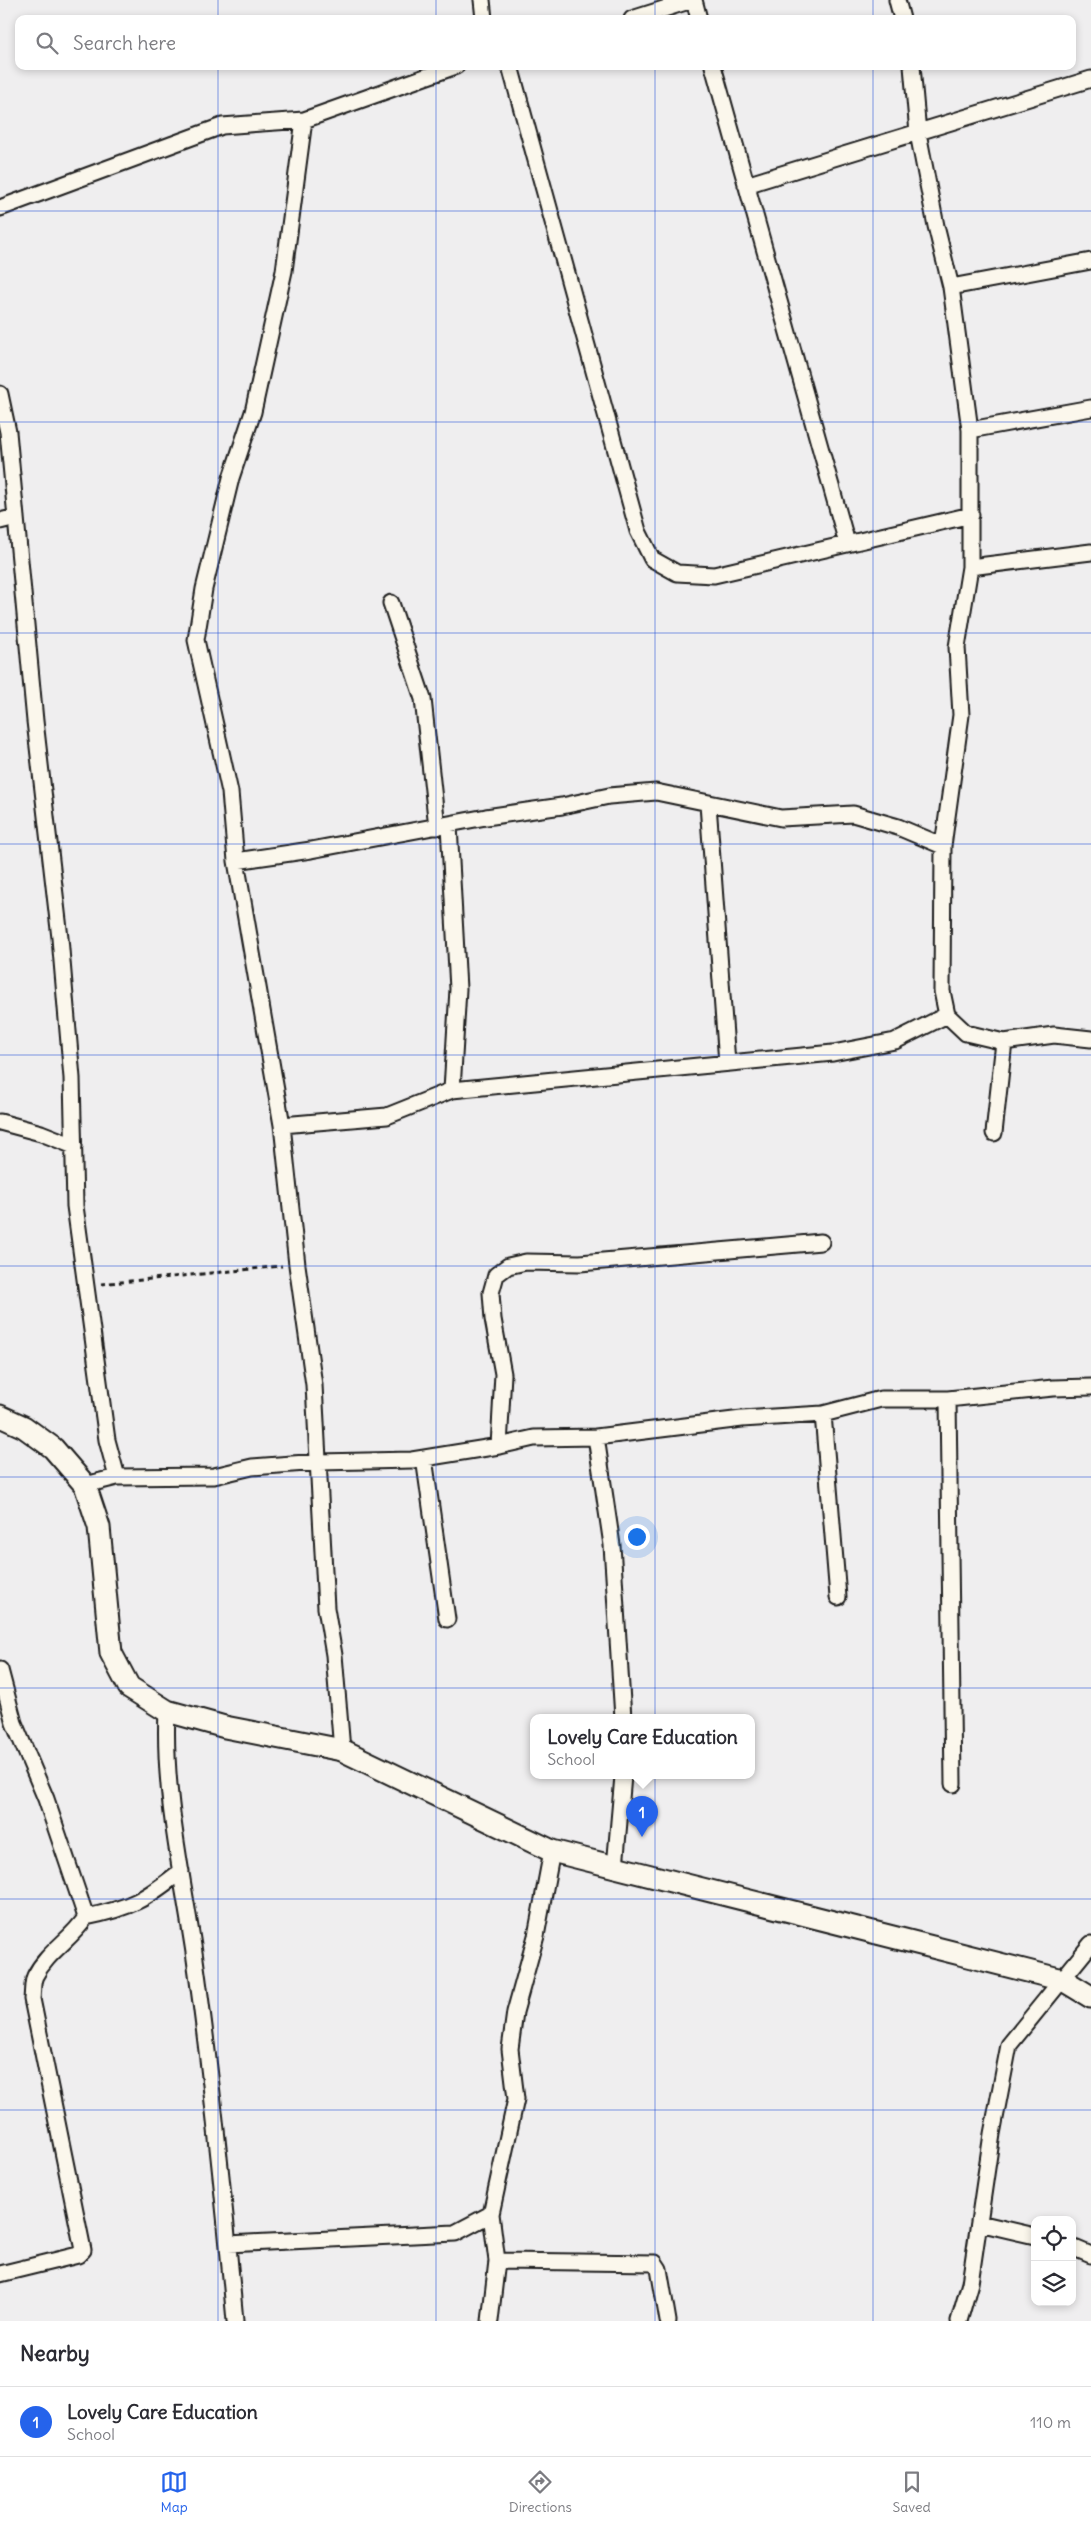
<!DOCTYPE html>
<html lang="en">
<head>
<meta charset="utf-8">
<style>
	:root { --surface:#fff; --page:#f7f7f7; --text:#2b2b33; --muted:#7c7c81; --line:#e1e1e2; --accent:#2563eb }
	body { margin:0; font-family:Delius,sans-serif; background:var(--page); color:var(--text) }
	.controls { position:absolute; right:15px; bottom:15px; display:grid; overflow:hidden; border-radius:10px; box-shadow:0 2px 8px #0003 }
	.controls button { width:45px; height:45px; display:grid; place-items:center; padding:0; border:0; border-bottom:1px solid var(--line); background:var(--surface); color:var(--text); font:25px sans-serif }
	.you { position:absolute; left:636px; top:1536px; width:18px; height:18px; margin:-12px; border:4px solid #fff; border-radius:50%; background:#1a73e8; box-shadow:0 0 0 8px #1a73e833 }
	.badge { display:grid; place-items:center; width:32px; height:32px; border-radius:50%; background:var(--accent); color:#fff; font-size:16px; font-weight:700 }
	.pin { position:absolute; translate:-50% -41px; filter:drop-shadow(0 1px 2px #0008) }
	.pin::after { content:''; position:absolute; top:26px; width:18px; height:15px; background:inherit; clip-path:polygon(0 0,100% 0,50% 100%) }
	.popup { position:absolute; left:530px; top:1714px; width:225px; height:65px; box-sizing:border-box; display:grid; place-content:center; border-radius:10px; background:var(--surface); filter:drop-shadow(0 1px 4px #0005); font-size:16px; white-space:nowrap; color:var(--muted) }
	.popup b { font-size:19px; color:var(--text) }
	.popup::after { content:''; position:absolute; left:50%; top:100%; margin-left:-10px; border:10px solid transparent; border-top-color:var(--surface) }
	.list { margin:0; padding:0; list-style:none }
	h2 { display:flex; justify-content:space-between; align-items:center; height:65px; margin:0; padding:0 20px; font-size:21px }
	h2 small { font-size:16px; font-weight:400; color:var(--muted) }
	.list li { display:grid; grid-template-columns:32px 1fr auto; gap:15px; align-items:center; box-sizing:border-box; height:70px; padding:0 20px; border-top:1px solid var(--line) }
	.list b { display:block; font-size:19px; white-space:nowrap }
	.list p { margin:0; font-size:16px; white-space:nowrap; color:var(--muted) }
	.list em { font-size:16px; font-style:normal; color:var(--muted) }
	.icon { flex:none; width:28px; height:28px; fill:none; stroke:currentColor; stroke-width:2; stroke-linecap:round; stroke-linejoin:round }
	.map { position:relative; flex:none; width:1091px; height:2321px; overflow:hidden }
	.search { position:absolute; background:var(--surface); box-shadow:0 2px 8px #0003; left:15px; right:15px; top:15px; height:55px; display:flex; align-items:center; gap:12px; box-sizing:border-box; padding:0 18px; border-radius:10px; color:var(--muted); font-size:19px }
	.sheet { height:135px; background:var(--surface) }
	nav { display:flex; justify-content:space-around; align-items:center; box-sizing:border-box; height:70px; border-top:1px solid var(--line); background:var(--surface); font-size:14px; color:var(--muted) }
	nav a { display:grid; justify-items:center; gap:2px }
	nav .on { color:var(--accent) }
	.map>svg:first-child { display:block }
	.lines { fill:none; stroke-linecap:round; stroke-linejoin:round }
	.street-casing { stroke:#1c1c1c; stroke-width:19 }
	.secondary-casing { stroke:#1c1c1c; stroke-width:25 }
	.path { stroke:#1c1c1c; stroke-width:3; stroke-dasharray:5 4; stroke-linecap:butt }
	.street { stroke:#fbf7ec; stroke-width:15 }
	.secondary { stroke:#fbf7ec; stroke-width:21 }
	.grid { fill:none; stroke:#1d4ed8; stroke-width:1; stroke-opacity:0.55 }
</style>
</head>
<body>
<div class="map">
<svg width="1091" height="2321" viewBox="0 0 1091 2321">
	<rect width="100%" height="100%" fill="#efeeef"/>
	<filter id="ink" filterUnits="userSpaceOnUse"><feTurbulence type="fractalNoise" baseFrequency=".02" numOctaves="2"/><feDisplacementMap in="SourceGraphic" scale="10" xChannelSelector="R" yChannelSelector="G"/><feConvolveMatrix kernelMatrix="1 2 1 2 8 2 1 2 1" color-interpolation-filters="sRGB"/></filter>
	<g filter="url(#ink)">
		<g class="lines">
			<defs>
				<path id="street" d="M 482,0 L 484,19
					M 694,0 L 699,19
					M 897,0 L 902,19
					M 632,19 L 692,0
					M 510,66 L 638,531 L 652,559 L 677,573 L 714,575 L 971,515
					M 713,66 L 847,543
					M 912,66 L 918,133 L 936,226 L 951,287 L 970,430 L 970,567 L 957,647 L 961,715 L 943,846 L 942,991 L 947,1015 L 966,1033 L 1004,1042 L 1054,1035 L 1091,1039
					M 304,120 L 284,271 L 253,412 L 231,478 L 204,589 L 196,640 L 230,792 L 236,861 L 282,1125 L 297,1265 L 314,1385 L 326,1608 L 334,1655 L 342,1750
					M 746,185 L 1091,79
					M 0,208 L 222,126 L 304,120 L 456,66
					M 951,287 L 1091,261
					M 0,394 L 8,432 L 35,721 L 60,938 L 72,1078 L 75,1206 L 107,1440 L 117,1477
					M 970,430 L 1091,408
					M 0,521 L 16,517
					M 970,567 L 1091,552
					M 391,603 L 423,699 L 437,827
					M 708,804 L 727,1063
					M 449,825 L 458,989 L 452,1090
					M 236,861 L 311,850 L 486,817 L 562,806 L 609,796 L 656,792 L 781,818 L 853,814 L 898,827 L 943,846
					M 0,1122 L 41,1133 L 74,1146
					M 282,1125 L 387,1116 L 452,1090 L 833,1053 L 895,1041 L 947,1015
					M 994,1133 L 1004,1042
					M 948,1399 L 953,1784
					M 823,1414 L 838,1597
					M 596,1437 L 612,1545 L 623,1718
					M 499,1446 L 503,1374 L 493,1319 L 491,1293 L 496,1275 L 508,1266 L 526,1262 L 580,1263 L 821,1242
					M 424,1458 L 447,1619
					M 85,1485 L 117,1477 L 214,1476 L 252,1467 L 319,1462 L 412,1460 L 499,1446 L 534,1438 L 596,1437 L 742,1419 L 823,1414 L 881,1399 L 948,1399 L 1053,1388 L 1091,1387
					M 0,1670 L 14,1723 L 46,1799 L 86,1917 C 72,1939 47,1952 35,1976 C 32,1982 33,1992 32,1999 L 83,2250 L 78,2255 L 0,2274
					M 167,1711 C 163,1794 183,1877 195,1959 C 212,2079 224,2200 235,2321
					M 615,1867 L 623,1776
					M 86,1917 C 131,1908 146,1899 181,1871
					M 979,2223 L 1035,2236
					M 228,2244 L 455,2233 L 491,2214
					M 1072,2247 L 1091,2255
					M 497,2261 L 655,2263 L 659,2269 L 668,2321
					M 490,2321 L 497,2261 L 491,2214 L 516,2099 L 510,2049 L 515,2012 L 536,1936 L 552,1851
					M 959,2321 L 970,2283 L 992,2134 L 1009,2045 L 1091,1944"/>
				<path id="secondary" d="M 0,1416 L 24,1427 L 53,1448 L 85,1485 L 99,1527 L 111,1653 L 129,1687 L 167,1711 L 225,1727 L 342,1750 L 552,1851 L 1063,1980 L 1091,1997"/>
			</defs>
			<use href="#street" class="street-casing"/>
			<use href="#secondary" class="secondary-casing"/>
			<path class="path" d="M 101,1284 L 282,1266"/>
			<use href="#street" class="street"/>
			<use href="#secondary" class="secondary"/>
		</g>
	</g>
	<path class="grid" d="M 218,0 L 218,19M 436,0 L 436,19M 655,0 L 655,19M 873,0 L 873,19M 218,66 L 218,2321M 436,66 L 436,2321M 655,66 L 655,2321M 873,66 L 873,2321M 0,211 L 1091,211M 0,422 L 1091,422M 0,633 L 1091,633M 0,844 L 1091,844M 0,1055 L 1091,1055M 0,1266 L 1091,1266M 0,1477 L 1091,1477M 0,1688 L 1091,1688M 0,1899 L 1091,1899M 0,2110 L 1091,2110"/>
</svg>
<div class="controls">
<button><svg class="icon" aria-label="locate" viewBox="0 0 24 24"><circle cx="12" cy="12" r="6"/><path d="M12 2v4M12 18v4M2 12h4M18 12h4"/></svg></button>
<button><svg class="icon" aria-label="layers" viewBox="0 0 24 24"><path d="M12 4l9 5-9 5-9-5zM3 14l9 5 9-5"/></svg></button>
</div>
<div class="you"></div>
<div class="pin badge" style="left:642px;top:1837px">1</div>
<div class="popup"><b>Lovely Care Education</b>School</div>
<div class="search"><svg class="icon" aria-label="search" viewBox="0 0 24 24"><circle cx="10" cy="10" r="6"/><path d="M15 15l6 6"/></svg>Search here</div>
</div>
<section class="sheet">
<h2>Nearby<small></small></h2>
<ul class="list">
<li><span class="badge">1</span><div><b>Lovely Care Education</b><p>School</p></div><em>110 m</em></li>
</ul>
</section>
<nav>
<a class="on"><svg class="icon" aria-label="map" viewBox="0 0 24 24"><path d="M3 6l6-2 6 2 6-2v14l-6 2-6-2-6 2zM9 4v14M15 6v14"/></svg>Map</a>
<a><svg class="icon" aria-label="directions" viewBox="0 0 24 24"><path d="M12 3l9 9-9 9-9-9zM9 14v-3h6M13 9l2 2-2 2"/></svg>Directions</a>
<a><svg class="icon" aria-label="saved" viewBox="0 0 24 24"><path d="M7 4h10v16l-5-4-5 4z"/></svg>Saved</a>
</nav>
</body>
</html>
